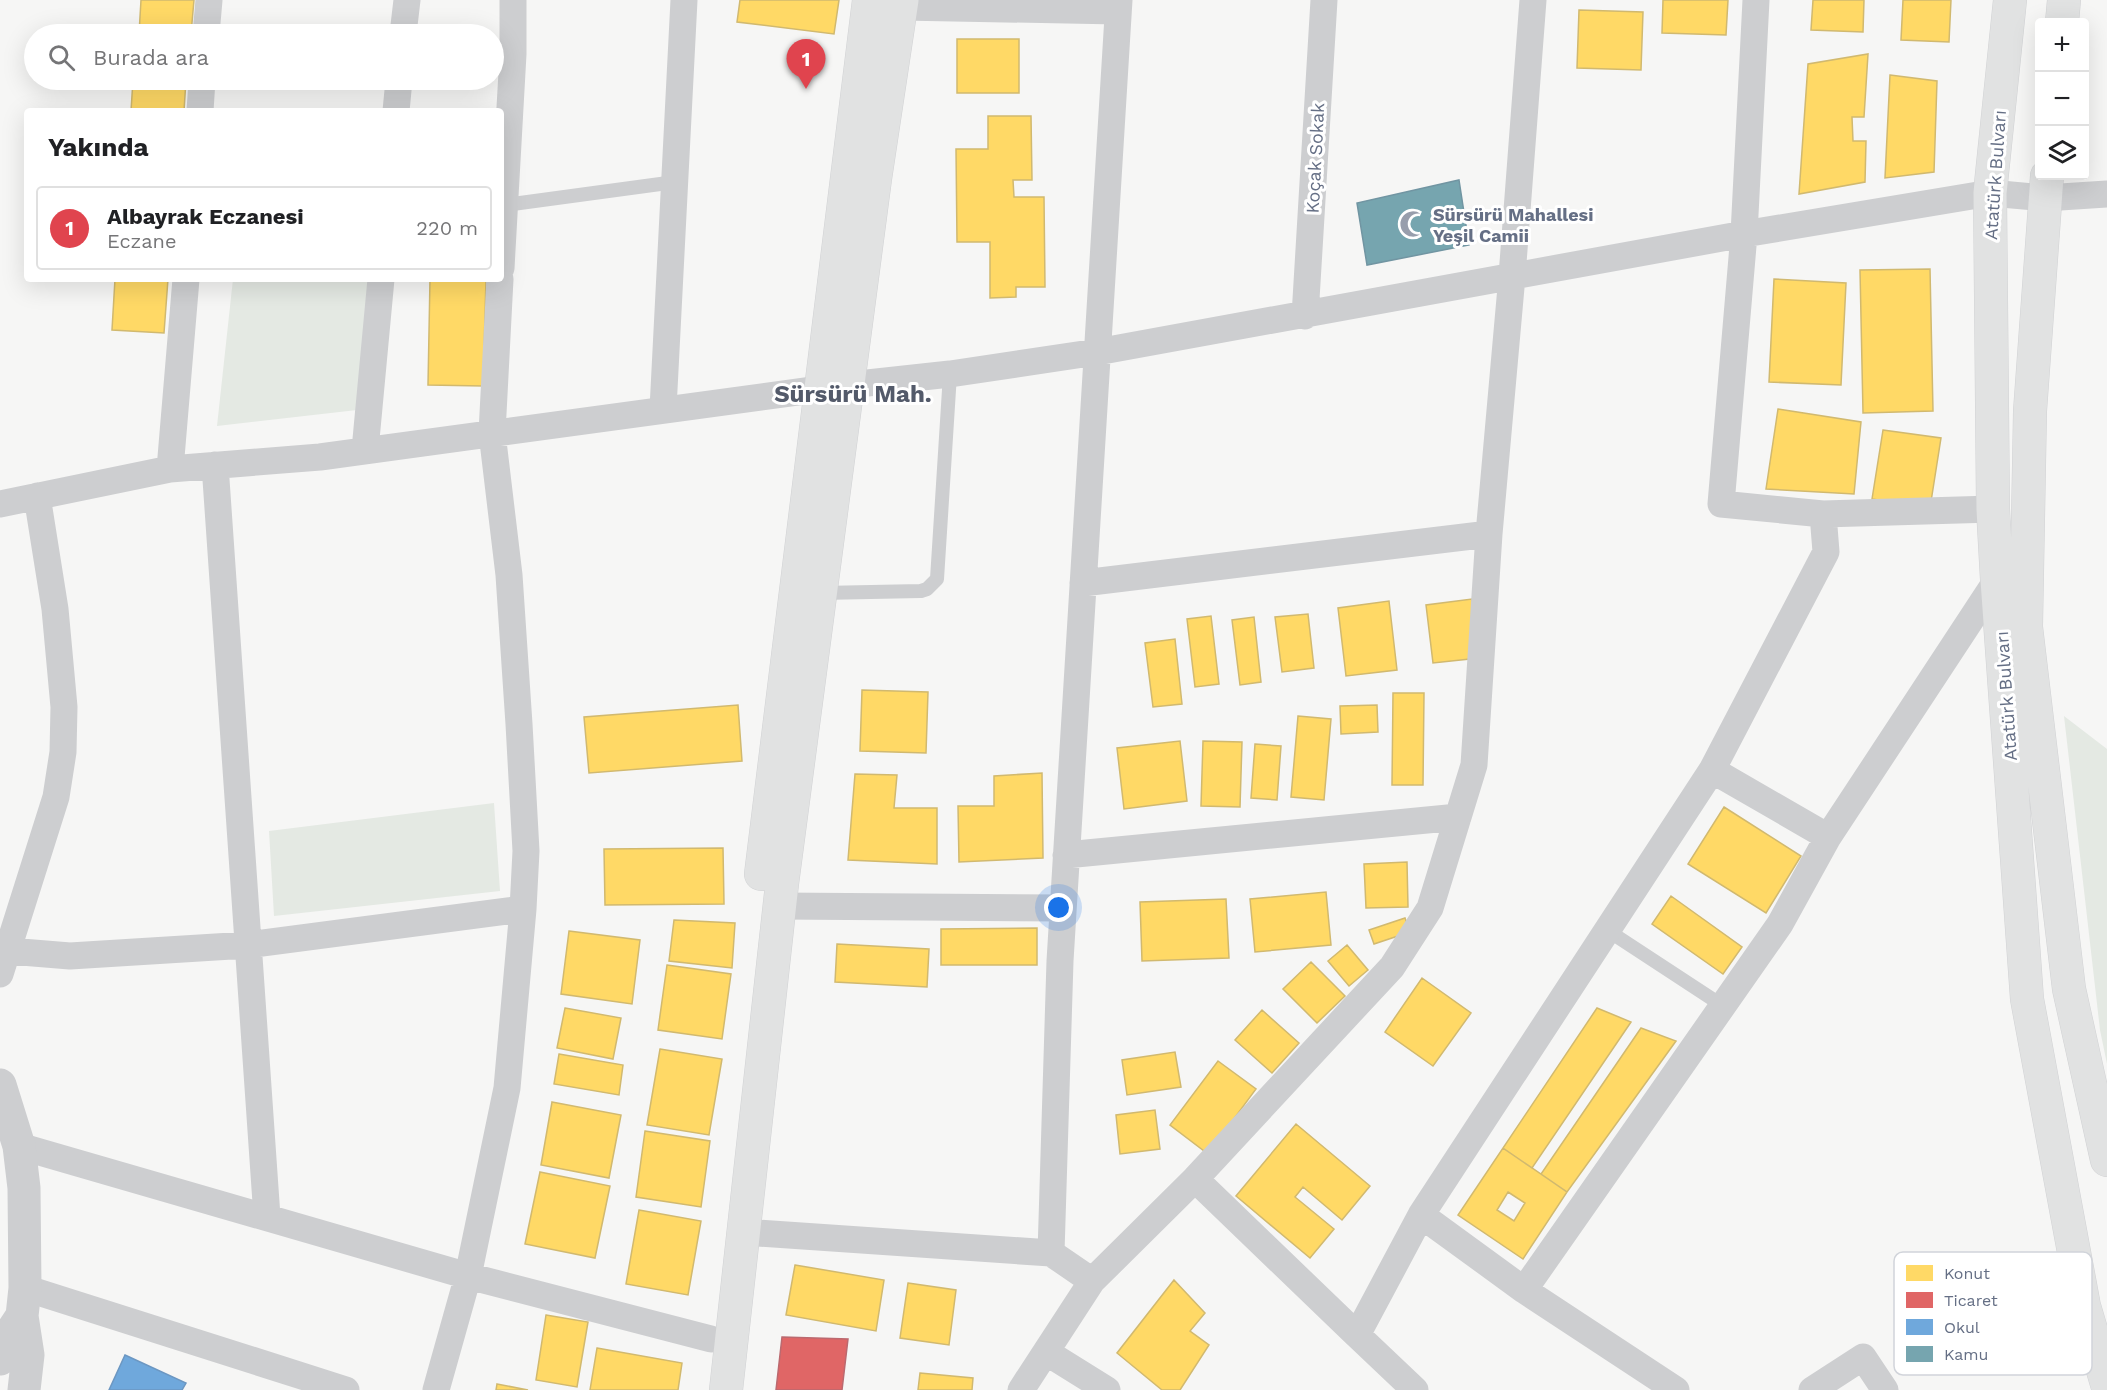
<!DOCTYPE html>
<html lang="tr">
<head>
<meta charset="utf-8">
<style>
	:root { --surface:#fff; --page:#f6f6f6; --text:#202124; --muted:#757577; --line:#e0e0e0; --accent:#565961 }
	body { margin:0; font-family:"Work Sans",sans-serif; background:var(--page); color:var(--text) }
	.controls { position:absolute; right:18px; top:18px; display:grid; overflow:hidden; border-radius:6px; box-shadow:0 6px 24px #0002 }
	.controls button { width:54px; height:54px; display:grid; place-items:center; padding:0; border:0; border-bottom:2px solid var(--line); background:var(--surface); color:var(--text); font:30px sans-serif }
	.you { position:absolute; left:1059px; top:908px; width:21px; height:21px; margin:-15px; border:4px solid #fff; border-radius:50%; background:#1a73e8; box-shadow:0 0 0 9px #1a73e833 }
	.badge { display:grid; place-items:center; width:39px; height:39px; border-radius:50%; background:var(--accent); color:#fff; font-size:20px; font-weight:700 }
	.pin { position:absolute; translate:-50% -50px; filter:drop-shadow(0 2px 3px #0008) }
	.pin::after { content:''; position:absolute; top:32px; width:21px; height:18px; background:inherit; clip-path:polygon(0 0,100% 0,50% 100%) }
	.list { margin:0; padding:0; list-style:none }
	h2 { display:flex; justify-content:space-between; align-items:center; height:78px; margin:0; padding:0 24px; font-size:26px }
	h2 small { font-size:20px; font-weight:400; color:var(--muted) }
	.list li { display:grid; grid-template-columns:39px 1fr auto; gap:18px; align-items:center; box-sizing:border-box; height:84px; margin:0 12px 12px; padding:0 12px; border:2px solid var(--line); border-radius:6px }
	.list b { display:block; font-size:22px; white-space:nowrap }
	.list p { margin:0; font-size:20px; white-space:nowrap; color:var(--muted) }
	.list em { font-size:20px; font-style:normal; color:var(--muted) }
	.icon { flex:none; width:33px; height:33px; fill:none; stroke:currentColor; stroke-width:2; stroke-linecap:round; stroke-linejoin:round }
	.map { position:relative; flex:none; width:2107px; height:1390px; overflow:hidden }
	.search { position:absolute; background:var(--surface); box-shadow:0 6px 24px #0002; left:24px; top:24px; width:480px; height:66px; display:flex; align-items:center; gap:15px; box-sizing:border-box; padding:0 21px; border-radius:33px; color:var(--muted); font-size:22px }
	.panel { position:absolute; background:var(--surface); box-shadow:0 6px 24px #0002; left:24px; top:108px; width:480px; height:174px; border-radius:6px }
	.map>svg:first-child { display:block }
	.green { fill:#e4e9e3 }
	.homes { fill:#ffd966; stroke:#d1b96f; stroke-width:1.5; fill-rule:evenodd }
	.shops { fill:#e06666; stroke:#bb696f; stroke-width:1.5 }
	.schools { fill:#6fa8dc; stroke:#6c97c2; stroke-width:1.5 }
	.public { fill:#76a5af; stroke:#7195a2; stroke-width:1.5 }
	.lines { fill:none; stroke-linecap:round; stroke-linejoin:round }
	.secondary-casing { stroke:#d1d2d4; stroke-width:34 }
	.primary-casing { stroke:#d1d2d4; stroke-width:34 }
	.service { stroke:#cdced0; stroke-width:14 }
	.minor { stroke:#cdced0; stroke-width:27 }
	.tertiary { stroke:#cdced0; stroke-width:33 }
	.secondary { stroke:#e1e2e2; stroke-width:33 }
	.primary { stroke:#e1e2e2; stroke-width:33 }
	.labels { text-anchor:middle; dominant-baseline:central; stroke-width:6; stroke-linejoin:round; paint-order:stroke }
	.street-label { font-size:18px; fill:#656f85; stroke:#fff }
	.poi-label { font-size:18px; font-weight:bold; fill:#656f85; stroke:#fff; text-anchor:start }
	.district-label { font-size:24px; font-weight:bold; fill:#535a6a; stroke:#fff }
	.key { fill:#fff; stroke:#d1d4da; stroke-width:1.5 }
	.key-label { font-size:16px; fill:#656f85 }
</style>
</head>
<body>
<div class="map">
<svg width="2107" height="1390" viewBox="0 0 2107 1390">
	<rect width="100%" height="100%" fill="#f6f6f5"/>
	<path class="green" d="M 233,279 L 368,279 L 357,410 L 217,426 Z
		M 2064,716 L 2107,749 L 2107,1064 L 2100,1030 Z
		M 494,803 L 500,891 L 274,916 L 269,831 Z"/>
	<path class="homes" d="M 141,0 L 194,0 L 191,34 L 139,34 Z
		M 740,0 L 839,0 L 834,34 L 737,22 Z
		M 1663,0 L 1728,0 L 1726,35 L 1662,33 Z
		M 1813,0 L 1864,0 L 1863,32 L 1811,30 Z
		M 1903,0 L 1951,0 L 1949,42 L 1901,40 Z
		M 1579,10 L 1643,12 L 1641,70 L 1577,68 Z
		M 957,39 L 1019,39 L 1019,93 L 957,93 Z
		M 1868,54 L 1864,117 L 1852,117 L 1853,141 L 1866,141 L 1865,182 L 1799,194 L 1808,64 Z
		M 1890,75 L 1937,81 L 1934,172 L 1885,178 Z
		M 133,80 L 186,80 L 184,111 L 131,111 Z
		M 988,116 L 1031,116 L 1032,180 L 1013,180 L 1014,197 L 1044,197 L 1045,287 L 1016,287 L 1016,297 L 990,298 L 990,242 L 957,242 L 956,149 L 988,149 Z
		M 1930,269 L 1933,411 L 1863,413 L 1860,270 Z
		M 115,279 L 168,279 L 164,333 L 112,330 Z
		M 430,279 L 486,279 L 483,386 L 428,385 Z
		M 1774,279 L 1846,283 L 1841,385 L 1769,382 Z
		M 1778,409 L 1861,422 L 1854,494 L 1766,489 Z
		M 1883,430 L 1941,438 L 1930,508 L 1872,499 Z
		M 1472,599 L 1479,658 L 1433,663 L 1426,605 Z
		M 1389,601 L 1397,670 L 1346,676 L 1338,608 Z
		M 1308,614 L 1314,668 L 1282,672 L 1275,617 Z
		M 1211,616 L 1219,684 L 1195,687 L 1187,619 Z
		M 1254,617 L 1261,682 L 1240,685 L 1232,620 Z
		M 1175,639 L 1182,704 L 1153,707 L 1145,643 Z
		M 862,690 L 928,692 L 926,753 L 860,751 Z
		M 1393,693 L 1424,693 L 1423,785 L 1392,785 Z
		M 738,705 L 742,761 L 589,773 L 584,717 Z
		M 1377,705 L 1378,732 L 1341,734 L 1340,706 Z
		M 1298,716 L 1331,719 L 1324,800 L 1291,797 Z
		M 1180,741 L 1187,801 L 1124,809 L 1117,748 Z
		M 1203,741 L 1242,742 L 1240,807 L 1201,806 Z
		M 1255,744 L 1281,746 L 1277,800 L 1251,798 Z
		M 1042,773 L 1043,858 L 959,862 L 958,806 L 994,806 L 994,776 Z
		M 855,774 L 897,775 L 894,808 L 937,808 L 937,864 L 848,860 Z
		M 1724,807 L 1801,856 L 1766,913 L 1688,864 Z
		M 723,848 L 724,904 L 605,905 L 604,849 Z
		M 1407,862 L 1408,907 L 1366,908 L 1364,864 Z
		M 1326,892 L 1331,945 L 1255,952 L 1250,899 Z
		M 1671,896 L 1742,947 L 1723,974 L 1652,924 Z
		M 1226,899 L 1229,958 L 1142,961 L 1140,902 Z
		M 1405,918 L 1410,932 L 1374,944 L 1369,930 Z
		M 674,920 L 735,923 L 732,968 L 669,961 Z
		M 1037,928 L 1037,965 L 941,965 L 941,929 Z
		M 569,931 L 640,940 L 632,1004 L 561,994 Z
		M 837,944 L 929,949 L 927,987 L 835,982 Z
		M 1347,945 L 1368,970 L 1349,986 L 1328,961 Z
		M 1311,962 L 1345,996 L 1317,1023 L 1283,989 Z
		M 667,965 L 731,974 L 722,1039 L 658,1030 Z
		M 1422,978 L 1471,1013 L 1433,1066 L 1385,1032 Z
		M 565,1008 L 621,1018 L 613,1059 L 557,1048 Z
		M 1597,1008 L 1631,1022 L 1532,1168 L 1503,1148 Z
		M 1262,1010 L 1299,1043 L 1272,1073 L 1235,1040 Z
		M 1641,1028 L 1676,1041 L 1567,1192 L 1541,1174 Z
		M 660,1049 L 722,1059 L 709,1135 L 647,1125 Z
		M 1175,1052 L 1181,1087 L 1127,1095 L 1122,1060 Z
		M 559,1054 L 623,1065 L 619,1095 L 554,1084 Z
		M 1218,1061 L 1256,1089 L 1208,1154 L 1170,1125 Z
		M 552,1102 L 621,1115 L 609,1178 L 541,1165 Z
		M 1155,1110 L 1160,1149 L 1120,1154 L 1116,1115 Z
		M 1296,1124 L 1370,1186 L 1342,1220 L 1303,1187 L 1295,1197 L 1334,1229 L 1310,1258 L 1236,1196 Z
		M 645,1131 L 710,1141 L 701,1207 L 636,1197 Z
		M 1503,1148 L 1567,1192 L 1523,1259 L 1458,1215 ZM 1508,1192 L 1525,1203 L 1514,1221 L 1497,1210 Z
		M 540,1172 L 610,1186 L 595,1258 L 525,1244 Z
		M 639,1210 L 701,1221 L 688,1295 L 626,1284 Z
		M 795,1265 L 884,1280 L 876,1331 L 786,1315 Z
		M 1174,1280 L 1205,1313 L 1190,1331 L 1209,1345 L 1180,1390 L 1162,1390 L 1117,1353 Z
		M 908,1283 L 956,1290 L 949,1345 L 900,1338 Z
		M 546,1315 L 588,1322 L 577,1387 L 536,1380 Z
		M 597,1348 L 682,1363 L 678,1390 L 590,1390 Z
		M 920,1373 L 973,1378 L 972,1390 L 918,1390 Z
		M 497,1384 L 528,1390 L 496,1390 Z"/>
	<path class="shops" d="M 782,1337 L 848,1339 L 842,1390 L 776,1390 Z"/>
	<path class="schools" d="M 125,1355 L 186,1383 L 182,1390 L 109,1390 Z"/>
	<path class="public" d="M 1459,180 L 1469,245 L 1367,265 L 1357,203 Z"/>
	<g class="lines">
		<defs>
			<path id="secondary" d="M 761,874 L 869,0
				M 726,1390 L 782,884 L 875,179 L 902,0"/>
			<path id="primary" d="M 2010,0 L 1990,193 L 1993,509 L 1997,580 L 2027,999 L 2084,1306 L 2107,1384
				M 2062,22 L 2064,0
				M 2047,176 L 2030,411 L 2026,627 L 2069,989 L 2107,1160"/>
		</defs>
		<use href="#secondary" class="secondary-casing"/>
		<use href="#primary" class="primary-casing"/>
		<path class="service" d="M 505,205 L 675,182
			M 821,593 L 921,591 L 927,589 L 937,579 L 950,374
			M 1607,930 L 1723,1006"/>
		<path class="minor" d="M 901,7 L 1118,11
			M 206,34 L 209,0
			M 403,34 L 407,0
			M 200,111 L 202,80
			M 396,111 L 399,80
			M 501,268 L 513,54 L 513,0
			M 1305,316 L 1324,0
			M 663,409 L 684,0
			M 365,450 L 381,279
			M 215,465 L 267,1217
			M 170,469 L 186,279
			M 0,504 L 170,469 L 320,457 L 849,385 L 950,374 L 1097,352 L 1744,234 L 1990,193 L 2045,198 L 2107,194
			M 1823,514 L 1993,509
			M 1083,583 L 1489,534
			M 1712,770 L 1828,837
			M 1066,855 L 1458,817
			M 780,906 L 1063,908
			M 9,951 L 70,956 L 248,945 L 523,909
			M 0,974 L 56,797 L 63,752 L 64,707 L 55,609 L 37,496
			M 19,1146 L 468,1276 L 711,1339
			M 1195,1179 L 1357,1335 L 1421,1215 L 1712,770 L 1826,552 L 1823,514 L 1721,504 L 1744,234 L 1756,0
			M 1421,1215 L 1524,1290 L 1676,1390
			M 743,1232 L 1051,1253
			M 1092,1281 L 1195,1179 L 1392,967 L 1430,908 L 1474,765 L 1489,534 L 1512,276 L 1533,0
			M 25,1288 L 346,1390
			M 1524,1290 L 1780,924 L 1828,837 L 1997,580
			M 1357,1335 L 1415,1390
			M 1046,1352 L 1107,1390
			M 436,1390 L 468,1276 L 507,1088 L 523,909 L 526,851 L 519,724 L 509,575 L 492,433 L 500,279
			M 1021,1390 L 1092,1281 L 1051,1253 L 1060,961 L 1119,0
			M 1812,1390 L 1863,1357 L 1885,1390"/>
		<path class="tertiary" d="M 0,1085 L 19,1146 L 24,1188 L 25,1288 L 22,1316 L 28,1355 L 24,1390
			M 0,1359 L 6,1340 L 22,1316"/>
		<use href="#secondary" class="secondary"/>
		<use href="#primary" class="primary"/>
	</g>
	<defs>
		<symbol id="mosque-bare" viewBox="-9 -9 18 18"><path d="M3.5-4.9A6 6 0 1 0 3.5 4.9A5 5 0 1 1 3.5-4.9Z" fill="#989eac" stroke="#fff" stroke-width="2.5" paint-order="stroke"/></symbol>
	</defs>
	<g fill-rule="evenodd">
		<use href="#mosque-bare" x="1394" y="205" width="38" height="38"/>
	</g>
	<g class="labels">
		<g class="street-label">
			<text transform="translate(1315 158) rotate(-87)">Koçak Sokak</text>
			<text transform="translate(1995 175) rotate(-86)">Atatürk Bulvarı</text>
			<text transform="translate(2006 696) rotate(-94)">Atatürk Bulvarı</text>
		</g>
		<g class="poi-label">
			<text x="1433" y="214">Sürsürü Mahallesi<tspan x="1433" dy="21">Yeşil Camii</tspan></text>
		</g>
		<g class="district-label">
			<text x="853" y="394">Sürsürü Mah.</text>
		</g>
	</g>
	<rect x="1894" y="1252" width="198" height="123" rx="9" class="key"/>
	<rect x="1906" y="1265" width="27" height="16" fill="#ffd966"/>
	<rect x="1906" y="1292" width="27" height="16" fill="#e06666"/>
	<rect x="1906" y="1319" width="27" height="16" fill="#6fa8dc"/>
	<rect x="1906" y="1346" width="27" height="16" fill="#76a5af"/>
	<g class="key-label">
		<text x="1944" y="1279">Konut</text>
		<text x="1944" y="1306">Ticaret</text>
		<text x="1944" y="1333">Okul</text>
		<text x="1944" y="1360">Kamu</text>
	</g>
</svg>
<div class="controls">
<button>+</button>
<button>−</button>
<button><svg class="icon" aria-label="layers" viewBox="0 0 24 24"><path d="M12 4l9 5-9 5-9-5zM3 14l9 5 9-5"/></svg></button>
</div>
<div class="you"></div>
<div class="pin badge" style="left:806px;top:89px;background:#e0444e">1</div>
<div class="search"><svg class="icon" aria-label="search" viewBox="0 0 24 24"><circle cx="10" cy="10" r="6"/><path d="M15 15l6 6"/></svg>Burada ara</div>
<section class="panel">
<h2>Yakında<small></small></h2>
<ul class="list">
<li><span class="badge" style="background:#e0444e">1</span><div><b>Albayrak Eczanesi</b><p>Eczane</p></div><em>220 m</em></li>
</ul>
</section>
</div>
</body>
</html>
